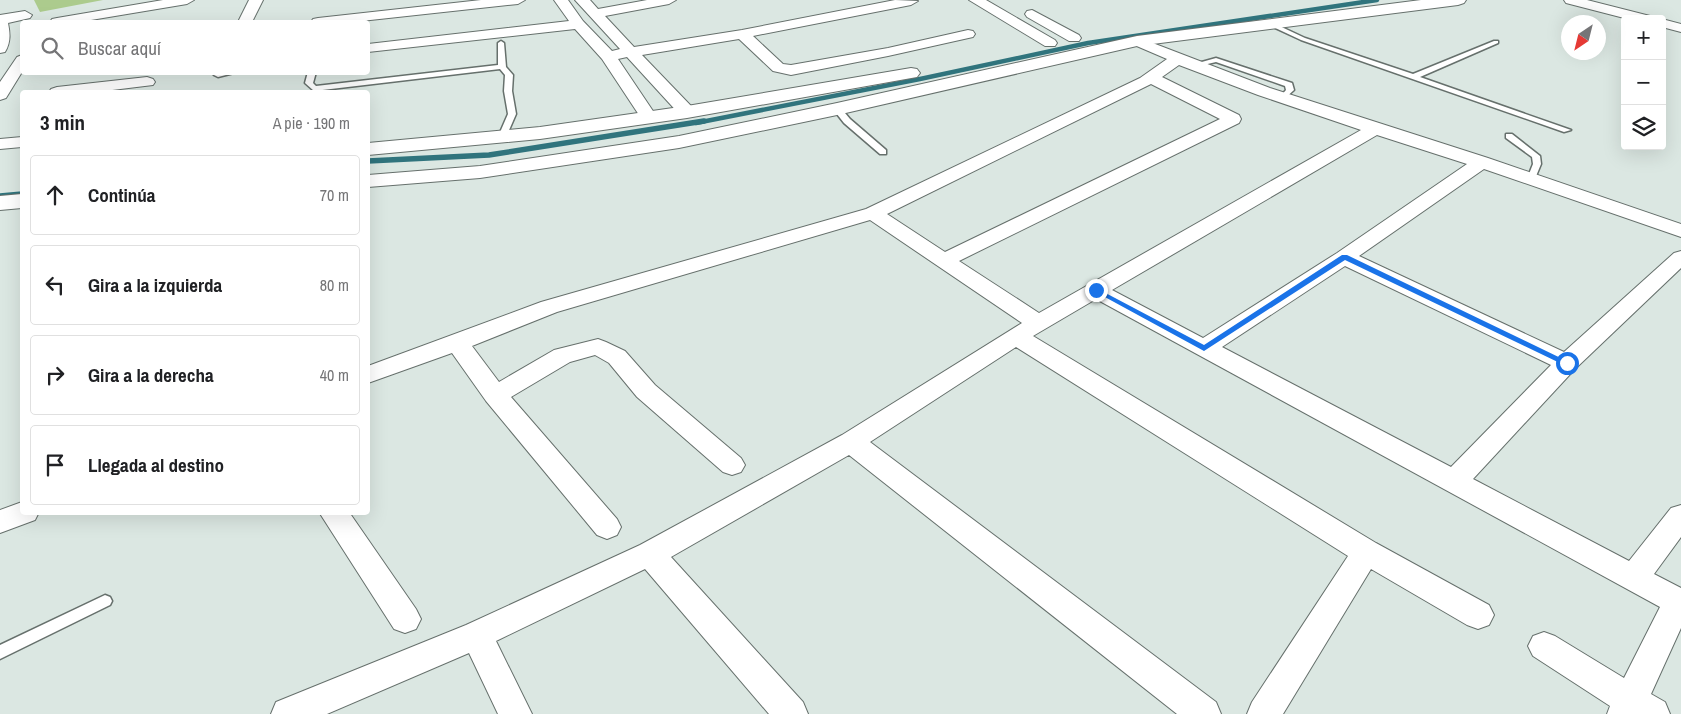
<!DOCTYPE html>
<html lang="es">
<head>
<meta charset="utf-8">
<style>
	:root { --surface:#fff; --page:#f6f6f6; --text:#202124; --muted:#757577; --line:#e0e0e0 }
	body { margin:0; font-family:"Archivo Narrow",sans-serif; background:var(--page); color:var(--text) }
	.controls { position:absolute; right:15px; top:15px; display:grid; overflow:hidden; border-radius:5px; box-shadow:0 5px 20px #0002 }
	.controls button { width:45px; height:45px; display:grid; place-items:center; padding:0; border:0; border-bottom:1px solid var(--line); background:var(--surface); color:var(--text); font:25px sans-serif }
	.compass { position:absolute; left:1561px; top:15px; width:45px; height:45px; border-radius:50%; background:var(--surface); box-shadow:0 5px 20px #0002; rotate:215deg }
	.stop { position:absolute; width:15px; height:15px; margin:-11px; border:4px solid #1a73e8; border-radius:50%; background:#fff }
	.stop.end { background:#1a73e8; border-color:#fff; box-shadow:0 1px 5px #0008 }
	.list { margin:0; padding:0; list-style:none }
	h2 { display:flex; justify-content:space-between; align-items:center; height:65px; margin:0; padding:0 20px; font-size:21px }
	h2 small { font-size:16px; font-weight:400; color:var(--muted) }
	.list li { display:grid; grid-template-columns:32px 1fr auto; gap:15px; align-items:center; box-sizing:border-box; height:80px; margin:0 10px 10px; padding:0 10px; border:1px solid var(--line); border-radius:5px }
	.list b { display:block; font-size:19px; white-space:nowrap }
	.list em { font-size:16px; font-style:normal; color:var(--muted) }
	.icon { flex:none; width:28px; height:28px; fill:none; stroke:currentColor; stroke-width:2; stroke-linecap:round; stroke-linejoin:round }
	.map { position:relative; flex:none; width:1681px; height:714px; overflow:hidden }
	.search { position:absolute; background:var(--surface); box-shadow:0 5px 20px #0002; left:20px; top:20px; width:350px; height:55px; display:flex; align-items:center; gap:12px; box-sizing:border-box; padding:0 18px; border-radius:5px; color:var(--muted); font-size:19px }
	.panel { position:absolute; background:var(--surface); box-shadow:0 5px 20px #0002; left:20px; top:90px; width:350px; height:425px; border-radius:5px }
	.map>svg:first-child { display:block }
	.green { fill:#accb8d }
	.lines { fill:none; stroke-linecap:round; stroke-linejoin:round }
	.stream-far1 { stroke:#30747d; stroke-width:4.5 }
	.stream { stroke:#30747d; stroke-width:5.5 }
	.service-casing { stroke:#66706c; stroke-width:3 }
	.minor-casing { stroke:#66706c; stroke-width:2 }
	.tertiary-casing { stroke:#66706c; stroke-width:2 }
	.service { fill:#fff; fill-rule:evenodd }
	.minor { fill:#fff; fill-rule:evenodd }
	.tertiary { fill:#fff; fill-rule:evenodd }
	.route { fill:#1a73e8 }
</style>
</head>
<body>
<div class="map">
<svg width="1681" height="714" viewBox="0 0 1681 714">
	<rect width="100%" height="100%" fill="#dbe7e2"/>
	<path class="green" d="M 34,0 L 103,0 L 40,12 Z"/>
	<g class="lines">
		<path class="stream-far1" d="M 696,123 L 920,79 L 1088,43 L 1377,0"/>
		<path class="stream" d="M 368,161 L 489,155 L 704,121
			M 0,196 L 22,194"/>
		<defs>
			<path id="service" d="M 1269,23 L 1273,23 L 1305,38 L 1413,74 L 1494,41 L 1498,41 L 1498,43 L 1420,77 L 1571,130 L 1564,132 L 1301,40 L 1269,25 Z
				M 501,41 L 504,43 L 506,67 L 513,75 L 512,91 L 516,114 L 506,137 L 502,139 L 498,137 L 508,114 L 504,91 L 505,75 L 500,69 L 314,91 L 305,83 L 308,72 L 316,72 L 313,83 L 316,86 L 498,65 L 498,43 Z
				M 1216,58 L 1292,83 L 1294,90 L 1283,100 L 1279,98 L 1286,90 L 1285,86 L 1216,62 L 1195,67 L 1191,65 Z
				M 238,72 L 218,77 L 214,75 L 220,72 Z
				M 834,107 L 840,107 L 850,119 L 886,150 L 886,154 L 880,154 L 844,123 L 833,109 Z
				M 1506,134 L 1512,134 L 1540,156 L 1541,164 L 1534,181 L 1528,181 L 1527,179 L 1533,164 L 1532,157 L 1506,138 Z
				M 105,595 L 110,597 L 112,601 L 110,605 L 0,659 L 0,645 Z"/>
			<path id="minor" d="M 163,0 L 194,0 L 187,4 L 79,22 L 50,22 L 52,19 L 57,18 Z
				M 249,0 L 263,0 L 252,22 L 238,22 Z
				M 481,0 L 525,0 L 518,4 L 352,22 L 311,22 L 313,19 L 318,18 Z
				M 554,0 L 568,0 L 583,21 L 612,51 L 620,49 L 575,0 L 590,0 L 598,9 L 647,0 L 676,0 L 669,4 L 605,16 L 634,47 L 742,30 L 895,0 L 918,1 L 911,5 L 753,36 L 783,64 L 791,65 L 888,48 L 968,30 L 973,31 L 975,34 L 973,37 L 888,56 L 791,75 L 773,71 L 739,39 L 642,55 L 693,108 L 695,112 L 693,116 L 681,116 L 627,57 L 618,59 L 657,117 L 655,121 L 643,121 L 602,59 L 575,29 L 368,52 L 368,44 L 569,21 Z
				M 969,0 L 986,0 L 1055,40 L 1057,43 L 1055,46 L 1045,46 Z
				M 1564,0 L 1587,0 L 1650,16 L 1652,19 L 1628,19 L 1566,3 Z
				M 1032,10 L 1079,35 L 1081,38 L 1079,41 L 1069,41 L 1027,17 L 1025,14 L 1027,11 Z
				M 25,11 L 32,15 L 30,18 L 8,23 C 10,33 11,42 5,52 L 0,53 L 0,15 Z
				M 1662,19 L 1681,24 L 1681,32 L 1662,27 Z
				M 1137,37 L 1270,88 L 1488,158 L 1681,224 L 1681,237 L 1484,169 L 1359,256 L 1564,352 L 1674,253 L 1681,251 L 1681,268 L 1575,369 L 1473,479 L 1629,561 L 1671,508 L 1681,505 L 1681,537 L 1654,574 L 1681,588 L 1681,628 L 1651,694 L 1665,702 L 1670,714 L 1607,714 L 1610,706 L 1533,656 L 1528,646 L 1533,636 L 1544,632 L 1555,636 L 1624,678 L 1660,607 L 1096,299 L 1033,336 L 1376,543 L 1489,605 L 1494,615 L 1489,625 L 1478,629 L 1467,625 L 1371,569 L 1283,714 L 1247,714 L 1252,702 L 1348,556 L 1016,347 L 870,442 L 1216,702 L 1221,714 L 1177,714 L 849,455 L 671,557 L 803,702 L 808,714 L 769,714 L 645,569 L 496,641 L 532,714 L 498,714 L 469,653 L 327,714 L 271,714 L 276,702 L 466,625 L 640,545 L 842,435 L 1022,323 L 870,220 L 557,312 L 472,346 L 499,382 L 554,350 L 598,339 L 606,342 L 625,351 L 655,385 L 741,458 L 745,465 L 741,472 L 732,475 L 723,472 L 637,397 L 609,363 L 595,355 L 570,362 L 511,397 L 617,519 L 621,527 L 617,535 L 607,539 L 597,535 L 486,401 L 452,353 L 368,383 L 368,366 L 541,302 L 866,209 L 1140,78 L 1167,59 L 1132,44 L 1130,41 L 1132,38 ZM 1179,65 L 1258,95 L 1361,130 L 1039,313 L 959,261 L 1239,123 L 1241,119 L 1239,115 L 1162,77 ZM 1151,84 L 1220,119 L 945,252 L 887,214 ZM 1377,135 L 1467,164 L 1337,253 L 1203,338 L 1112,290 ZM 1345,266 L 1551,365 L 1451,467 L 1222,347 Z
				M 22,55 L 22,72 L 6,98 L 0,100 L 0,82 L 17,57 Z
				M 147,77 L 153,79 L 155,82 L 153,85 L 96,92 L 49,92 L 51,89 L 57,87 Z
				M 22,137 L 22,147 L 0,149 L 0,139 Z
				M 22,502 L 22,512 L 39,512 L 35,520 L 0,533 L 0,510 Z
				M 319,512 L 349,512 L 416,609 L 421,619 L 416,629 L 405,633 L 394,629 Z"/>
			<path id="tertiary" d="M 1421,0 L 1466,0 L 1464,3 L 1458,5 L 1137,46 L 837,115 L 679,148 L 480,178 L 368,187 L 368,175 L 480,166 L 679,136 L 837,103 L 1137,36 Z
				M 911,68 L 917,69 L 920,73 L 917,77 L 687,118 L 540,139 L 368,155 L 368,143 L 540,127 L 687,106 Z
				M 22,194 L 22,208 L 0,210 L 0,196 Z"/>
		</defs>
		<use href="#service" class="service-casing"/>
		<use href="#minor" class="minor-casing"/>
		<use href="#tertiary" class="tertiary-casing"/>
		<use href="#service" class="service"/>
		<use href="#minor" class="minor"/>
		<use href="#tertiary" class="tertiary"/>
	</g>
	<path class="route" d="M 1342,255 L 1347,255 L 1571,363 L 1567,366 L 1564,365 L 1345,260 L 1204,351 L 1092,290 L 1098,289 L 1204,345 Z"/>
</svg>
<div class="controls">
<button>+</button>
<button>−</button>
<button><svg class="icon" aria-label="layers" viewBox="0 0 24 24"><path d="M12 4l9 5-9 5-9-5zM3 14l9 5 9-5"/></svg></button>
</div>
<svg class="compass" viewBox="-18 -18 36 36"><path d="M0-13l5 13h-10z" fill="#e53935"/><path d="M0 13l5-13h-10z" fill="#757577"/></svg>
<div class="stop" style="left:1567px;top:363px"></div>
<div class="stop end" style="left:1096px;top:290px"></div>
<div class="search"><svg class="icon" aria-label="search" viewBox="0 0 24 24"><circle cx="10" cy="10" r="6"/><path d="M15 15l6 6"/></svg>Buscar aquí</div>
<section class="panel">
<h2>3 min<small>A pie · 190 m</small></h2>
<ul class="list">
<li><svg class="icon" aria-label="ahead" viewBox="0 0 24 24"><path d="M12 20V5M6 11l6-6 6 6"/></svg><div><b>Continúa</b></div><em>70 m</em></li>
<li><svg class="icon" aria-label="left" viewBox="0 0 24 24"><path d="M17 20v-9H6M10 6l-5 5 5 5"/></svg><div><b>Gira a la izquierda</b></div><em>80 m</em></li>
<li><svg class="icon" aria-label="right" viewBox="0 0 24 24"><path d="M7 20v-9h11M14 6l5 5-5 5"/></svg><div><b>Gira a la derecha</b></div><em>40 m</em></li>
<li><svg class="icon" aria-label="arrive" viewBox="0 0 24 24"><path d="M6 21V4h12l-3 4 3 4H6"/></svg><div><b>Llegada al destino</b></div></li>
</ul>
</section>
</div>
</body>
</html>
